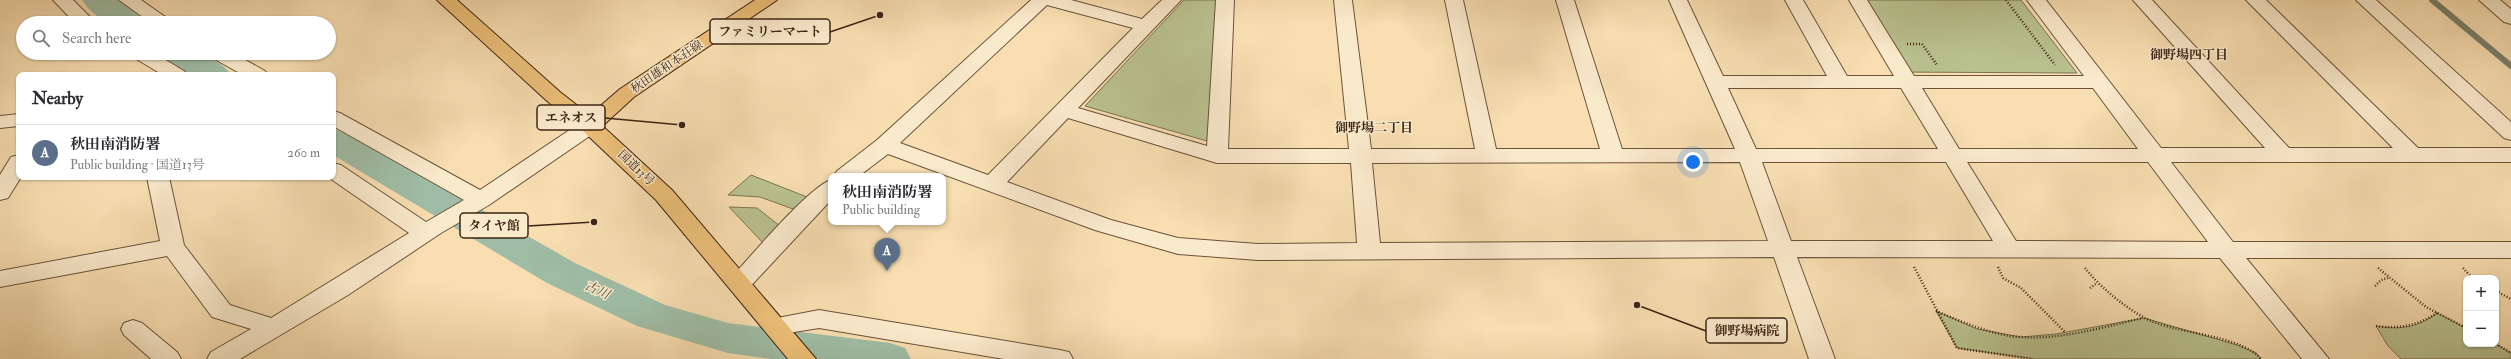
<!DOCTYPE html>
<html lang="en">
<head>
<meta charset="utf-8">
<style>
	:root { --surface:#fff; --page:#f7f7f7; --text:#2b2b33; --muted:#7c7c81; --line:#e1e1e2; --accent:#0b8043 }
	body { margin:0; font-family:"IM FELL Double Pica","Noto Serif JP",serif; background:var(--page); color:var(--text) }
	.controls { position:absolute; right:12px; bottom:12px; display:grid; overflow:hidden; border-radius:8px; box-shadow:0 1px 3px #0004 }
	.controls button { width:36px; height:36px; display:grid; place-items:center; padding:0; border:0; border-bottom:1px solid var(--line); background:var(--surface); color:var(--text); font:20px sans-serif }
	.you { position:absolute; left:1693px; top:162px; width:14px; height:14px; margin:-10px; border:3px solid #fff; border-radius:50%; background:#1a73e8; box-shadow:0 0 0 6px #1a73e833 }
	.badge { display:grid; place-items:center; width:26px; height:26px; border-radius:50%; background:var(--accent); color:#fff; font-size:13px; font-weight:700 }
	.pin { position:absolute; translate:-50% -33px; filter:drop-shadow(0 1px 2px #0008) }
	.pin::after { content:''; position:absolute; top:21px; width:14px; height:12px; background:inherit; clip-path:polygon(0 0,100% 0,50% 100%) }
	.popup { position:absolute; left:828px; top:173px; width:118px; height:52px; box-sizing:border-box; display:grid; place-content:center; border-radius:8px; background:var(--surface); filter:drop-shadow(0 1px 3px #0005); font-size:13px; white-space:nowrap; color:var(--muted) }
	.popup b { font-size:15px; color:var(--text) }
	.popup::after { content:''; position:absolute; left:50%; top:100%; margin-left:-8px; border:8px solid transparent; border-top-color:var(--surface) }
	.list { margin:0; padding:0; list-style:none }
	h2 { display:flex; justify-content:space-between; align-items:center; height:52px; margin:0; padding:0 16px; font-size:17px }
	h2 small { font-size:13px; font-weight:400; color:var(--muted) }
	.list li { display:grid; grid-template-columns:26px 1fr auto; gap:12px; align-items:center; box-sizing:border-box; height:56px; padding:0 16px; border-top:1px solid var(--line) }
	.list b { display:block; font-size:15px; white-space:nowrap }
	.list p { margin:0; font-size:13px; white-space:nowrap; color:var(--muted) }
	.list em { font-size:13px; font-style:normal; color:var(--muted) }
	.icon { flex:none; width:22px; height:22px; fill:none; stroke:currentColor; stroke-width:2; stroke-linecap:round; stroke-linejoin:round }
	.map { position:relative; flex:none; width:2511px; height:359px; overflow:hidden }
	.search { position:absolute; background:var(--surface); box-shadow:0 1px 3px #0004; left:16px; top:16px; width:320px; height:44px; display:flex; align-items:center; gap:10px; box-sizing:border-box; padding:0 14px; border-radius:22px; color:var(--muted); font-size:15px }
	.panel { position:absolute; background:var(--surface); box-shadow:0 1px 3px #0004; left:16px; top:72px; width:320px; height:108px; border-radius:8px }
	.map>svg:first-child { display:block }
	.green { fill:#b9c28f; stroke:#7c7351 }
	.lines { fill:none; stroke-linecap:round; stroke-linejoin:round }
	.stream { stroke:#78806b; stroke-width:6 }
	.river { fill:#9fbda6; fill-rule:evenodd }
	.minor-casing { stroke:#6c523a; stroke-width:2 }
	.major-casing { stroke:#3e2413; stroke-width:2 }
	.highway-casing { stroke:#3e2413; stroke-width:2 }
	.path { stroke:#3e2413; stroke-width:2.5; stroke-dasharray:1 2; stroke-linecap:butt }
	.minor { fill:#faeacc; fill-rule:evenodd }
	.major { fill:#ecbf78; fill-rule:evenodd }
	.highway { fill:#ecbf78; fill-rule:evenodd }
	.labels { text-anchor:middle; dominant-baseline:central; stroke-width:3; stroke-linejoin:round; paint-order:stroke }
	.street-label { font-size:12px; fill:#3e2413; stroke:#faeacc }
	.neighbourhood-label { font-size:13px; font-weight:bold; fill:#3e2413; stroke:#faeacc }
	.water-label { font-size:13px; font-style:italic; fill:#5b523f; stroke:#faeacc }
	.leader { fill:none; stroke:#3e2413; stroke-width:1.5 }
	.callout-dot { fill:#3e2413; stroke:#faeacc; stroke-width:1.5 }
	.callout { fill:#faeacc; stroke:#3e2413; stroke-width:1.5 }
	.callout-label { font-size:13px; text-anchor:middle; font-weight:bold; fill:#3e2413 }
</style>
</head>
<body>
<div class="map">
<svg width="2511" height="359" viewBox="0 0 2511 359">
	<rect width="100%" height="100%" fill="#f8deb1"/>
	<filter id="stains"><feTurbulence type="fractalNoise" baseFrequency=".005" numOctaves="4"/><feColorMatrix values="0 0 0 0 .2 0 0 0 0 .09 0 0 0 0 .02 0 0 0 .5 -.17"/></filter>
	<radialGradient id="worn" r=".72"><stop offset=".6" stop-color="#630" stop-opacity="0"/><stop offset="1" stop-color="#630" stop-opacity=".3"/></radialGradient>
	<path class="green" d="M 1184,0 L 1221,0 L 1207,141 L 1085,106 Z
		M 1853,0 L 2021,0 L 2077,73 L 1896,72 Z
		M 751,175 L 807,197 L 793,209 L 760,197 L 728,195 Z
		M 729,207 L 757,208 L 780,226 L 765,245 Z
		M 1936,311 L 1977,329 L 2021,337 L 2056,334 L 2144,318 L 2237,345 L 2256,353 L 2261,359 L 2035,359 L 1957,348 Z
		M 2437,313 L 2466,328 L 2466,344 L 2496,344 L 2511,353 L 2511,359 L 2401,359 L 2388,346 L 2376,326 C 2400,330 2417,328 2437,313 Z"/>
	<g class="lines">
		<path class="stream" d="M 2432,0 L 2511,66"/>
		<path class="river" d="M 82,0 L 118,0 L 139,16 L 144,23 C 115,23 101,27 82,0 Z
			M 157,53 C 183,53 214,50 231,75 C 204,75 174,78 157,53 Z
			M 333,129 L 346,132 L 575,263 L 665,305 L 728,323 L 890,343 L 905,348 L 911,359 L 771,359 L 728,353 L 637,326 L 547,283 L 333,155 Z"/>
		<defs>
			<path id="minor" d="M 53,0 L 73,0 L 96,23 L 75,23 Z
				M 119,0 L 141,0 L 174,23 L 151,23 Z
				M 1031,0 L 1071,0 L 1142,19 L 1162,0 L 1181,0 L 1078,108 L 1207,146 L 1216,0 L 1234,0 L 1228,149 L 1349,149 L 1334,0 L 1352,0 L 1371,149 L 1475,149 L 1445,0 L 1463,0 L 1496,149 L 1600,149 L 1556,0 L 1574,0 L 1622,149 L 1735,149 L 1669,0 L 1687,0 L 1723,76 L 1827,76 L 1785,0 L 1803,0 L 1847,76 L 1894,76 L 1849,0 L 1867,0 L 1914,76 L 2084,76 L 2027,0 L 2046,0 L 2161,148 L 2265,148 L 2133,0 L 2152,0 L 2289,148 L 2393,148 L 2246,0 L 2266,0 L 2418,148 L 2511,148 L 2511,162 L 2171,162 L 2233,242 L 2511,242 L 2511,258 L 2246,258 L 2329,359 L 2302,359 L 2220,258 L 1797,257 L 1835,359 L 1809,359 L 1774,257 L 1258,260 L 1178,254 L 1095,230 L 888,154 L 859,176 L 834,176 L 837,171 L 877,140 ZM 1047,5 L 1133,28 L 988,175 L 900,143 ZM 1728,88 L 1901,88 L 1938,149 L 1756,149 ZM 1922,88 L 2093,88 L 2138,149 L 1959,149 ZM 1068,118 L 1217,163 L 1351,163 L 1357,243 L 1258,244 L 1178,238 L 1111,220 L 1007,182 ZM 1740,162 L 1768,241 L 1380,243 L 1372,163 ZM 1762,162 L 1946,162 L 1993,241 L 1791,241 ZM 1967,162 L 2148,162 L 2208,242 L 2016,241 Z
				M 2356,0 L 2376,0 L 2511,122 L 2511,140 L 2504,138 Z
				M 2479,0 L 2500,0 L 2511,9 L 2511,24 L 2504,22 Z
				M 130,53 L 154,53 L 184,71 L 187,75 L 163,75 L 133,57 Z
				M 208,53 L 233,53 L 265,71 L 268,75 L 243,75 L 211,57 Z
				M 333,111 L 340,113 L 480,190 L 583,121 L 590,120 L 597,121 L 600,126 L 597,131 L 489,205 L 441,233 L 348,295 L 240,359 L 207,359 L 211,352 L 251,329 L 212,317 L 167,256 L 0,287 L 0,271 L 160,241 L 147,177 L 169,177 L 184,245 L 230,305 L 271,318 L 409,233 L 328,177 L 333,177 L 333,163 L 341,165 L 426,222 L 464,200 L 333,126 Z
				M 19,114 L 19,126 L 0,128 L 0,116 Z
				M 19,155 L 19,177 L 21,177 L 8,198 L 0,200 L 0,175 L 11,157 Z
				M 831,180 L 831,200 L 747,290 L 739,292 L 731,290 L 727,284 L 731,278 C 749,258 810,186 831,180 Z
				M 819,310 L 1060,350 L 1069,352 L 1073,359 L 1004,359 L 819,328 L 776,335 L 767,332 L 764,326 L 767,320 Z
				M 133,320 L 142,323 L 177,352 L 181,359 L 151,359 L 124,335 L 121,329 L 124,323 Z"/>
			<path id="major" d="M 755,0 L 777,0 L 634,97 L 597,131 L 590,132 L 583,131 L 580,126 L 583,121 L 620,89 Z"/>
			<path id="highway" d="M 437,0 L 457,0 L 560,92 L 597,121 L 672,190 L 816,359 L 788,359 L 656,200 L 583,131 L 546,100 Z"/>
		</defs>
		<use href="#minor" class="minor-casing"/>
		<use href="#major" class="major-casing"/>
		<use href="#highway" class="highway-casing"/>
		<path class="path" d="M 2006,0 L 2055,65
			M 1907,44 L 1922,44 L 1937,65
			M 1914,267 L 1957,348 L 2032,359
			M 1998,267 L 2003,278 L 2021,288 L 2065,332
			M 2085,268 C 2100,287 2122,305 2143,317 C 2172,334 2240,334 2261,359
			M 2378,268 L 2426,307 L 2466,328
			M 2463,268 L 2472,278
			M 2375,286 L 2381,280 L 2388,278
			M 2090,288 L 2097,283
			M 2496,291 L 2511,299
			M 1936,311 C 1963,322 1991,335 2020,337 C 2061,340 2104,327 2143,318
			M 2376,326 C 2399,329 2417,326 2437,313
			M 2496,344 L 2511,353"/>
		<use href="#minor" class="minor"/>
		<use href="#major" class="major"/>
		<use href="#highway" class="highway"/>
	</g>
	<g class="labels">
		<g class="street-label">
			<text transform="translate(667 67) rotate(-34)">秋田雄和本荘線</text>
			<text transform="translate(636 168) rotate(43)">国道13号</text>
		</g>
		<g class="neighbourhood-label">
			<text x="2189" y="55">御野場四丁目</text>
			<text x="1374" y="128">御野場二丁目</text>
		</g>
		<g class="water-label">
			<text transform="translate(597 290) rotate(25)">古川</text>
		</g>
	</g>
	<path class="leader" d="M880 15L830 32M682 125L605 118M594 222L528 226M1637 305L1706 331"/>
	<g class="callout-dot">
		<circle cx="880" cy="15" r="4"/>
		<circle cx="682" cy="125" r="4"/>
		<circle cx="594" cy="222" r="4"/>
		<circle cx="1637" cy="305" r="4"/>
	</g>
	<g class="callout">
		<rect x="710" y="19" width="120" height="25" rx="4"/>
		<rect x="537" y="105" width="68" height="25" rx="4"/>
		<rect x="460" y="213" width="68" height="25" rx="4"/>
		<rect x="1706" y="318" width="81" height="25" rx="4"/>
	</g>
	<g class="callout-label">
		<text x="770" y="36">ファミリーマート</text>
		<text x="571" y="122">エネオス</text>
		<text x="494" y="230">タイヤ館</text>
		<text x="1747" y="335">御野場病院</text>
	</g>
	<rect width="100%" height="100%" filter="url(#stains)"/>
	<rect width="100%" height="100%" fill="url(#worn)"/>
</svg>
<div class="controls">
<button>+</button>
<button>−</button>
</div>
<div class="you"></div>
<div class="pin badge" style="left:887px;top:271px;background:#5c6f8a">A</div>
<div class="popup"><b>秋田南消防署</b>Public building</div>
<div class="search"><svg class="icon" aria-label="search" viewBox="0 0 24 24"><circle cx="10" cy="10" r="6"/><path d="M15 15l6 6"/></svg>Search here</div>
<section class="panel">
<h2>Nearby<small></small></h2>
<ul class="list">
<li><span class="badge" style="background:#5c6f8a">A</span><div><b>秋田南消防署</b><p>Public building · 国道13号</p></div><em>260 m</em></li>
</ul>
</section>
</div>
</body>
</html>
